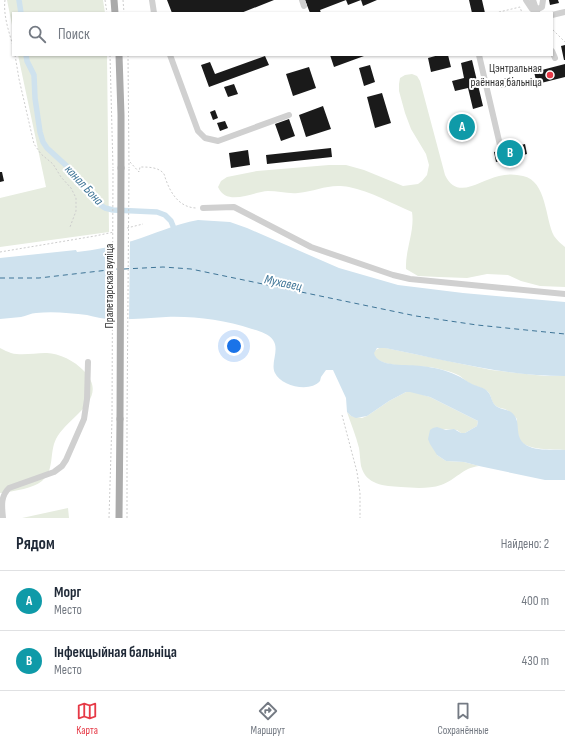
<!DOCTYPE html>
<html lang="ru">
<head>
<meta charset="utf-8">
<style>
	:root { --surface:#fff; --page:#f2f2f3; --text:#1f2937; --muted:#747a83; --line:#e0e1e3; --accent:#e63946 }
	body { margin:0; font-family:"Sofia Sans Condensed",sans-serif; background:var(--page); color:var(--text) }
	.you { position:absolute; left:234px; top:346px; width:14px; height:14px; margin:-10px; border:3px solid #fff; border-radius:50%; background:#1a73e8; box-shadow:0 0 0 6px #1a73e833 }
	.badge { display:grid; place-items:center; width:26px; height:26px; border-radius:50%; background:var(--accent); color:#fff; font-size:13px; font-weight:700 }
	.pin { position:absolute; translate:-50% -50%; border:2px solid #fff; box-shadow:0 1px 4px #0006 }
	.list { margin:0; padding:0; list-style:none }
	h2 { display:flex; justify-content:space-between; align-items:center; height:52px; margin:0; padding:0 16px; font-size:17px }
	h2 small { font-size:13px; font-weight:400; color:var(--muted) }
	.list li { display:grid; grid-template-columns:26px 1fr auto; gap:12px; align-items:center; box-sizing:border-box; height:60px; padding:0 16px; border-top:1px solid var(--line) }
	.list b { display:block; font-size:15px; white-space:nowrap }
	.list p { margin:0; font-size:13px; white-space:nowrap; color:var(--muted) }
	.list em { font-size:13px; font-style:normal; color:var(--muted) }
	.icon { flex:none; width:22px; height:22px; fill:none; stroke:currentColor; stroke-width:2; stroke-linecap:round; stroke-linejoin:round }
	.map { position:relative; flex:none; width:565px; height:518px; overflow:hidden }
	.search { position:absolute; background:var(--surface); box-shadow:0 1px 3px #0004; left:12px; right:12px; top:12px; height:44px; display:flex; align-items:center; gap:10px; box-sizing:border-box; padding:0 14px; border-radius:0px; color:var(--muted); font-size:15px }
	.sheet { height:172px; background:var(--surface) }
	nav { display:flex; justify-content:space-around; align-items:center; box-sizing:border-box; height:56px; border-top:1px solid var(--line); background:var(--surface); font-size:11px; color:var(--muted) }
	nav a { display:grid; justify-items:center; gap:2px }
	nav .on { color:var(--accent) }
	.map>svg:first-child { display:block }
	.green { fill:#e6ecdf }
	.water { fill:#cfe2ee }
	.pier { fill:#fff }
	.lines { fill:none; stroke-linecap:round; stroke-linejoin:round }
	.canal { stroke:#cfe2ee; stroke-width:5.5 }
	.ferry { stroke:#3f7597; stroke-width:1; stroke-dasharray:5 4; stroke-linecap:butt }
	.building { fill:#1a1a1a }
	.path { stroke:#cdcdcd; stroke-width:1; stroke-dasharray:2 2; stroke-linecap:butt }
	.minor { stroke:#d0d0d0; stroke-width:6 }
	.major { stroke:#ababab; stroke-width:7 }
	.path-bridge { stroke:#cdcdcd; stroke-width:1; stroke-dasharray:2 2; stroke-linecap:butt }
	.major-bridge { stroke:#ababab; stroke-width:7 }
	.poi-dot { fill:#e63946; stroke:#fff; stroke-width:1.5 }
	.labels { text-anchor:middle; dominant-baseline:central; stroke-width:4; stroke-linejoin:round; paint-order:stroke }
	.poi-label { font-size:12px; fill:#333; stroke:#fff; text-anchor:end }
	.street-label { font-size:12px; fill:#333; stroke:#fff }
	.water-label { font-size:13px; font-style:italic; fill:#3f7597; stroke:#fff }
</style>
</head>
<body>
<div class="map">
<svg width="565" height="518" viewBox="0 0 565 518">
	<rect width="100%" height="100%" fill="#fff"/>
	<path class="green" d="M 7,0 L 103,0 L 105,13 L 13,13 L 13,30 Z
		M 18,55 L 107,55 L 109,232 L 0,247 L 0,198 L 46,187 Z
		M 412,74 L 417,76 L 420,81 L 445,175 C 457,201 480,180 499,176 C 507,174 515,174 523,176 C 547,181 545,219 554,236 C 557,240 561,244 565,247 L 565,287 L 540,286 L 521,281 L 508,275 L 487,274 L 467,278 L 439,277 L 418,276 L 406,269 C 405,250 415,231 412,212 C 393,204 370,191 349,187 C 329,183 317,191 298,193 C 288,194 278,191 268,191 C 252,192 227,207 218,187 L 221,181 L 227,177 L 257,171 L 329,165 L 346,165 L 364,170 L 403,186 L 418,184 L 422,181 L 427,175 L 429,165 L 426,154 L 411,129 L 405,113 L 399,91 L 399,84 L 400,78 L 405,75 Z
		M 381,347 L 491,370 L 545,376 L 565,376 L 565,450 C 553,449 527,451 520,440 C 517,434 517,426 517,419 C 513,415 509,411 505,409 C 502,408 499,408 496,406 C 491,403 492,397 489,393 C 485,388 478,387 473,385 C 468,383 464,379 460,376 C 451,371 440,369 430,367 C 419,366 370,368 374,351 Z
		M 0,348 C 4,350 8,352 11,353 C 22,356 34,353 45,353 C 57,352 75,361 83,370 C 112,399 68,416 56,439 C 49,453 55,470 42,481 C 32,489 16,490 4,493 L 0,493 Z
		M 406,392 L 414,392 L 430,397 L 478,421 L 477,426 L 465,433 L 461,433 L 457,430 L 441,429 L 437,455 L 446,461 L 464,462 L 479,466 C 462,468 456,480 441,485 C 429,489 414,488 401,487 C 384,486 366,485 361,466 C 360,460 360,454 359,448 C 356,436 351,424 347,412 L 351,416 L 362,418 L 367,416 L 389,401 Z
		M 68,508 L 69,518 L 22,518 Z"/>
	<path class="water" d="M 198,220 L 230,222 L 247,228 L 339,268 L 398,285 L 463,293 L 565,302 L 565,376 C 503,376 446,360 385,348 L 377,348 L 374,353 C 377,368 409,364 421,366 C 433,367 446,370 456,375 C 462,377 467,382 472,384 C 478,387 484,387 488,392 C 492,396 491,402 496,406 C 501,410 510,409 514,415 C 519,421 517,429 519,436 C 524,453 551,449 565,450 L 565,480 L 545,480 L 479,466 L 464,462 L 446,461 L 437,455 L 430,444 L 428,439 L 430,430 L 433,428 L 437,427 L 446,430 L 454,429 L 461,433 L 465,433 L 477,426 L 478,421 L 430,397 L 410,392 L 406,392 L 389,401 L 367,416 L 356,418 L 351,416 L 347,412 L 346,398 L 333,370 L 326,370 L 321,377 L 320,381 C 310,393 281,386 275,373 C 270,363 280,350 273,340 C 269,334 259,331 252,329 C 224,320 195,316 166,317 C 147,318 129,320 111,319 C 103,319 95,317 87,315 C 71,313 52,311 36,313 C 31,313 26,316 21,317 C 14,318 7,318 0,319 L 0,258 L 76,250 L 77,252 C 95,250 114,246 132,241 C 155,234 175,224 198,220 Z"/>
	<path class="pier" d="M 130,239 L 129,321 L 112,321 L 113,244 Z"/>
	<g class="lines">
		<path class="canal" d="M 19,0 L 21,13
			M 26,55 L 27,61 L 34,75 L 35,98 L 40,132 L 43,142 L 47,148 L 71,170 L 96,202 L 105,208 L 113,210 L 157,212 L 165,215 L 171,221 L 175,231"/>
		<path class="ferry" d="M 124,269 L 163,267 L 191,269 L 416,316 L 477,325 L 565,334
			M 0,278 L 39,278 L 117,269"/>
	</g>
	<path class="building" d="M 167,0 L 274,0 L 241,13 L 172,13 Z
		M 305,0 L 377,0 L 363,6 L 361,0 L 348,5 L 346,0 L 320,10 L 321,13 L 310,13 Z
		M 469,0 L 482,0 L 485,13 L 472,13 Z
		M 549,0 L 558,0 L 559,3 L 550,5 Z
		M 565,45 L 565,60 L 564,60 L 561,46 Z
		M 330,55 L 363,55 L 364,56 L 334,67 Z
		M 439,55 L 448,55 L 451,67 L 431,72 L 428,58 Z
		M 265,56 L 269,65 L 209,87 L 201,65 L 210,62 L 215,74 Z
		M 472,60 L 483,106 L 473,109 L 468,88 L 455,91 L 452,81 L 464,78 L 461,63 Z
		M 565,64 L 565,77 L 537,84 L 534,72 Z
		M 370,65 L 375,82 L 364,86 L 359,68 Z
		M 309,67 L 316,88 L 293,96 L 286,74 Z
		M 513,77 L 515,85 L 501,88 L 500,79 Z
		M 234,84 L 238,94 L 228,97 L 224,87 Z
		M 382,93 L 391,123 L 375,128 L 367,97 Z
		M 323,106 L 331,129 L 306,137 L 299,115 Z
		M 215,110 L 218,118 L 213,120 L 210,112 Z
		M 289,119 L 295,136 L 281,141 L 275,124 Z
		M 225,121 L 228,128 L 220,131 L 217,123 Z
		M 468,121 L 471,130 L 457,133 L 454,124 Z
		M 525,144 L 527,154 L 496,162 L 494,152 Z
		M 331,148 L 332,157 L 267,164 L 266,155 Z
		M 248,150 L 250,165 L 231,168 L 229,153 Z
		M 0,172 L 2,172 L 4,181 L 0,182 Z"/>
	<g class="lines">
		<path class="path" d="M 5,0 C 3,15 9,32 13,46
			M 105,0 L 107,13
			M 123,0 L 124,13
			M 495,13 L 520,7 L 522,13
			M 552,26 L 553,30 L 565,42
			M 15,55 L 19,79 L 34,144 L 41,154 L 53,164 L 61,177 L 71,188 L 76,198 L 76,211 L 70,227
			M 110,55 L 113,168
			M 128,55 L 129,168
			M 130,162 L 139,172 L 140,167 C 148,167 159,167 164,174 C 165,176 165,178 166,180 C 171,194 180,208 197,208
			M 127,228 L 143,224
			M 0,252 L 95,236 L 114,232
			M 342,415 L 357,472 L 360,493 L 360,518
			M 109,518 L 112,419
			M 127,518 L 127,419"/>
		<path class="minor" d="M 152,0 L 154,13
			M 302,0 L 304,6
			M 526,0 L 532,9 L 536,10 L 542,7 L 543,0
			M 533,0 L 537,12
			M 552,15 L 565,12
			M 552,51 L 555,58
			M 170,55 L 198,131 L 205,138 L 218,141 L 289,115
			M 479,55 L 500,145
			M 203,208 L 234,207 L 311,247 L 393,275 L 410,279 L 565,294
			M 3,518 C 2,507 0,497 9,488 L 54,472 L 62,466 L 66,460 L 84,419 L 87,399 L 88,362"/>
		<path class="major" d="M 114,0 L 115,13
			M 119,55 L 121,115 L 121,168
			M 119,518 L 120,419"/>
		<path class="path-bridge" d="M 112,419 L 113,168
			M 127,419 L 129,168"/>
		<path class="major-bridge" d="M 120,419 L 121,168"/>
	</g>
	<circle class="poi-dot" cx="550" cy="75" r="4"/>
	<g class="labels">
		<g class="poi-label">
			<text x="542" y="68">Цэнтральная<tspan x="542" dy="14">раённая бальніца</tspan></text>
		</g>
		<g class="street-label">
			<text transform="translate(109 286) rotate(-90)">Пралетарская вуліца</text>
		</g>
		<g class="water-label">
			<text transform="translate(84 185) rotate(47)">канал Бона</text>
			<text transform="translate(283 283) rotate(12)">Мухавец</text>
		</g>
	</g>
</svg>
<div class="you"></div>
<div class="pin badge" style="left:462px;top:127px;background:#0f9aa8">A</div>
<div class="pin badge" style="left:510px;top:153px;background:#0f9aa8">B</div>
<div class="search"><svg class="icon" aria-label="search" viewBox="0 0 24 24"><circle cx="10" cy="10" r="6"/><path d="M15 15l6 6"/></svg>Поиск</div>
</div>
<section class="sheet">
<h2>Рядом<small>Найдено: 2</small></h2>
<ul class="list">
<li><span class="badge" style="background:#0f9aa8">A</span><div><b>Морг</b><p>Место</p></div><em>400 m</em></li>
<li><span class="badge" style="background:#0f9aa8">B</span><div><b>Інфекцыйная бальніца</b><p>Место</p></div><em>430 m</em></li>
</ul>
</section>
<nav>
<a class="on"><svg class="icon" aria-label="map" viewBox="0 0 24 24"><path d="M3 6l6-2 6 2 6-2v14l-6 2-6-2-6 2zM9 4v14M15 6v14"/></svg>Карта</a>
<a><svg class="icon" aria-label="directions" viewBox="0 0 24 24"><path d="M12 3l9 9-9 9-9-9zM9 14v-3h6M13 9l2 2-2 2"/></svg>Маршрут</a>
<a><svg class="icon" aria-label="saved" viewBox="0 0 24 24"><path d="M7 4h10v16l-5-4-5 4z"/></svg>Сохранённые</a>
</nav>
</body>
</html>
